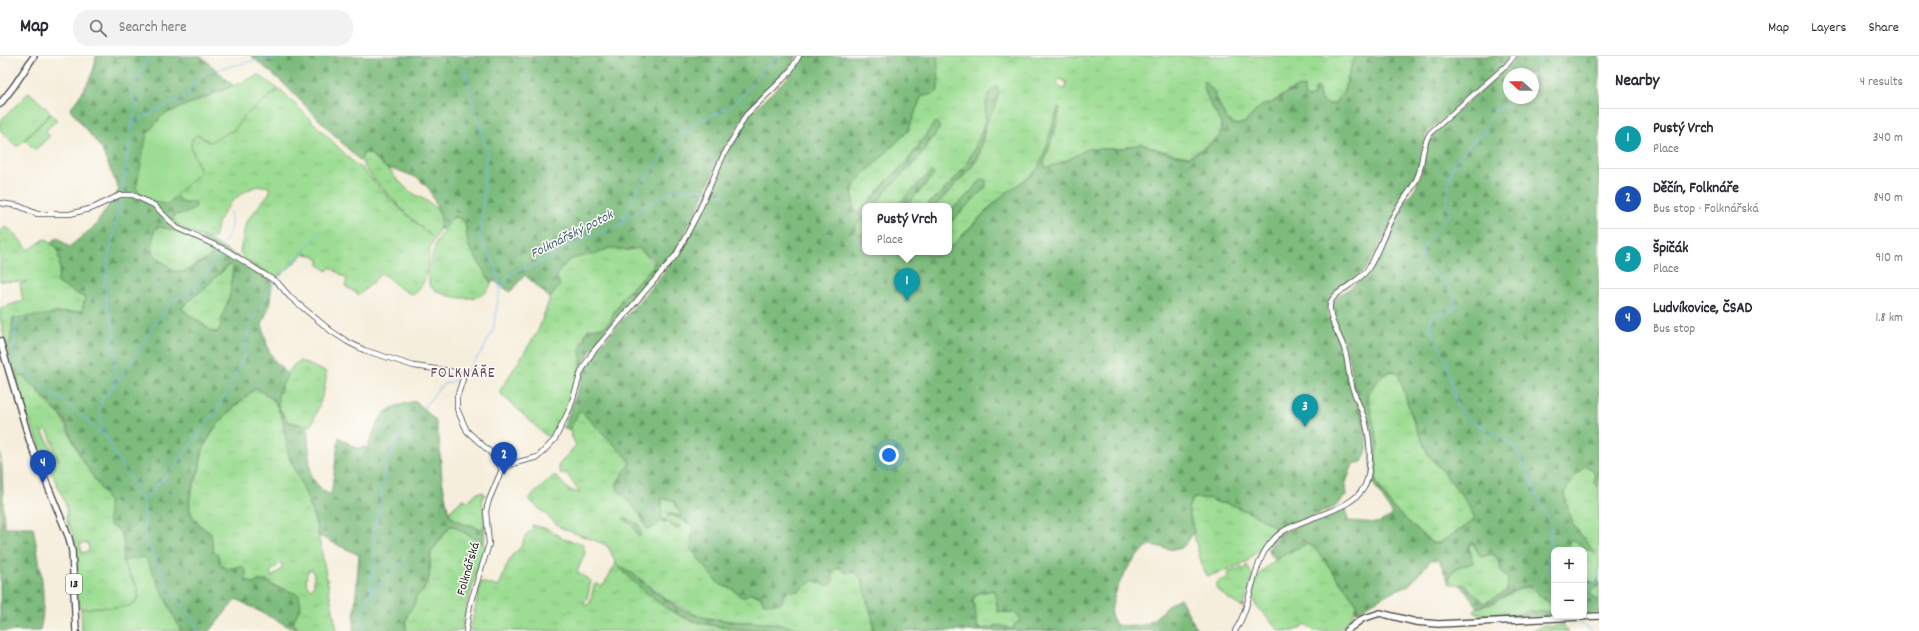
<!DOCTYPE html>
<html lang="en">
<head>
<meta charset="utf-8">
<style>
	:root { --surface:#fff; --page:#f2f2f3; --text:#2b2b33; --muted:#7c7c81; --line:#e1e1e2; --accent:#db2777 }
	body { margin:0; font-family:Dekko,sans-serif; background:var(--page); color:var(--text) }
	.controls { position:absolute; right:12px; bottom:12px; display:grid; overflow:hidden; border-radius:8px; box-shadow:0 2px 6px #0003 }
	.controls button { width:36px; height:36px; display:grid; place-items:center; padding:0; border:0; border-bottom:1px solid var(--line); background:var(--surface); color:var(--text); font:20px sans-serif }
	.compass { position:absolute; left:1503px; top:12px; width:36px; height:36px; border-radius:50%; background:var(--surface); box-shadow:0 2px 6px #0003; rotate:291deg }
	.you { position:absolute; left:889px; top:399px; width:14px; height:14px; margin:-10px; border:3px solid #fff; border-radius:50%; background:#1a73e8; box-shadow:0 0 0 6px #1a73e833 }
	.badge { display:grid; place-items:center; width:26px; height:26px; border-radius:50%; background:var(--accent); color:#fff; font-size:13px; font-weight:700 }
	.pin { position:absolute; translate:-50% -33px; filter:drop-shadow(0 1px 2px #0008) }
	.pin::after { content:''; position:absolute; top:21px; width:14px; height:12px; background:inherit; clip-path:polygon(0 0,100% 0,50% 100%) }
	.popup { position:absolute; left:862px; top:147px; width:90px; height:52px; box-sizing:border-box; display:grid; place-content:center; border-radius:8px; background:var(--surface); filter:drop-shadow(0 1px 3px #0005); font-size:13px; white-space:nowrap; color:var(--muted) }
	.popup b { font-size:15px; color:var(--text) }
	.popup::after { content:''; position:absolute; left:50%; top:100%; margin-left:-8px; border:8px solid transparent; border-top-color:var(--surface) }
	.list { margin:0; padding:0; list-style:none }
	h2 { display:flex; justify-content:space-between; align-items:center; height:52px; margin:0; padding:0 16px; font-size:17px }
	h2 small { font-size:13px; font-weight:400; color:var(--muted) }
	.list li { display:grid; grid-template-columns:26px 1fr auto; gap:12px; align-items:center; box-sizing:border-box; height:60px; padding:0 16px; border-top:1px solid var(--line) }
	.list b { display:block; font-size:15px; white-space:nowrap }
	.list p { margin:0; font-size:13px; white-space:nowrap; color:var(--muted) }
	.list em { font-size:13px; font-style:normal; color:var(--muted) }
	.icon { flex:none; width:22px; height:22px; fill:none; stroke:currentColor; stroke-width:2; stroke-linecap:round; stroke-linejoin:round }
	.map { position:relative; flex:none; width:1599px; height:575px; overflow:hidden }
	header { display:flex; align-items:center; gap:24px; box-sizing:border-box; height:56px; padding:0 20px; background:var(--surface); border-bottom:1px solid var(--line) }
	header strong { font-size:19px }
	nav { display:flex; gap:22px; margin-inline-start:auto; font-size:14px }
	.search { width:280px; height:36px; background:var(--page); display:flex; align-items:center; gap:10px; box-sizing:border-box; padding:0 14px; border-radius:16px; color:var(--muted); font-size:15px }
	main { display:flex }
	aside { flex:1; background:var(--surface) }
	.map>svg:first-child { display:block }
	.grass { fill:url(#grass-tufts); stroke:#5c7c58; fill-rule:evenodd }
	.forest { fill:url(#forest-firs); stroke:#4c6c4c; fill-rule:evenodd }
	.garden { fill:#9cdd93; stroke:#5c7c58 }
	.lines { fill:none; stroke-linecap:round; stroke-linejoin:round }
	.stream { stroke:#7ebdf2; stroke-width:1 }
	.minor-casing { stroke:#3d3c39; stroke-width:6 }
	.major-casing { stroke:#3d3c39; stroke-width:8 }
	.minor { stroke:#fff; stroke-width:4.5 }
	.major { stroke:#fff; stroke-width:5.5 }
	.labels { text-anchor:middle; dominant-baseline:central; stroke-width:3; stroke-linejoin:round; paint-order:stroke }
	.shield { fill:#fdfcf7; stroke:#605f5e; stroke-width:1 }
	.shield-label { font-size:12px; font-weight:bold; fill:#1c1c1c }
	.street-label { font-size:13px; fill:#1c1c1c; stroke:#fdfcf7 }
	.water-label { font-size:14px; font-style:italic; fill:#435c72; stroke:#fdfcf7 }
	.quarter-label { font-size:15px; letter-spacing:1px; fill:#62495c; stroke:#fdfcf7 }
</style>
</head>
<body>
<header>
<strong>Map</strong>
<div class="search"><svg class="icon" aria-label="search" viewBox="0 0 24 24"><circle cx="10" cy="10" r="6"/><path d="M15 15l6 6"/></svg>Search here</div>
<nav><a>Map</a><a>Layers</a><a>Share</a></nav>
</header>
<main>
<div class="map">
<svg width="1599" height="575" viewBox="0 0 1599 575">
	<defs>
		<pattern id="grass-tufts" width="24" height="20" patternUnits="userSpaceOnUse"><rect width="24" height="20" fill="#9cdd93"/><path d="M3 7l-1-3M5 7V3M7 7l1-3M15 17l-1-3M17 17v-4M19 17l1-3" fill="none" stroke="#86bd7e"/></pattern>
		<pattern id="forest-firs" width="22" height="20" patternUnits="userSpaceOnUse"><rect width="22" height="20" fill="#7dbc7d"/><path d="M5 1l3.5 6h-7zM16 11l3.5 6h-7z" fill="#669866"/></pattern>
	</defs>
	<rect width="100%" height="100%" fill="#fdfcf7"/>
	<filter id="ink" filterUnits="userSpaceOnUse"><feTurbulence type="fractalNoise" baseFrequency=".025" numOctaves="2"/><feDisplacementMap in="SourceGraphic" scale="8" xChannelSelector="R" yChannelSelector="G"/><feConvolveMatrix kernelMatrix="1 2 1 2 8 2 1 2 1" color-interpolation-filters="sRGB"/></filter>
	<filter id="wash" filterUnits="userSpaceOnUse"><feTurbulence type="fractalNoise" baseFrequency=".012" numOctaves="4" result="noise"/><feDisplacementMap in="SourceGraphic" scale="16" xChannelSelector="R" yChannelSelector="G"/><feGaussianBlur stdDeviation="0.9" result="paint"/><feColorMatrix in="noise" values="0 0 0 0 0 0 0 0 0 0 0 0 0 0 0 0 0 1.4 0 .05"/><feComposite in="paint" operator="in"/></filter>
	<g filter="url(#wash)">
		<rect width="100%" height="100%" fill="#f6eedc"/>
		<path class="grass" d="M 937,0 L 1355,0 L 1343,36 L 1334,48 L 1326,48 L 1321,45 L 1318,31 L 1314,34 L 1314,40 L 1307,42 L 1300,31 C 1290,33 1284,39 1276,44 C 1271,48 1266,47 1262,50 C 1254,54 1250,65 1241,68 C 1227,74 1210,38 1203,27 L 1210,48 L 1220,63 L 1222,76 L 1218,82 L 1189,101 L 1176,99 L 1141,88 L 1119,93 L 1087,93 L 1068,104 L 1046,112 L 1044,107 L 1057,67 L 1060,52 C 1051,71 1049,96 1038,112 C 1029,124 1014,130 1004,139 C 984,155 967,175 949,193 L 949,168 L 972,144 L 979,138 L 982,123 L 961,146 L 949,155 L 949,150 L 934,150 C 942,143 976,109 979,100 C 983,89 983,76 987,64 C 992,52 1002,44 995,31 L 990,38 L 985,64 L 974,96 L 963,114 L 939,139 L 925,150 L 906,150 L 934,118 L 922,124 L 896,150 L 875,150 L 887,134 L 919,101 L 939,73 L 935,66 L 907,106 L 887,125 L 857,159 C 852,151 851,134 856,125 L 908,75 L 922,39 L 937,36 L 938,33 ZM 1060,23 L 1066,26 L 1067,29 L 1065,33 L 1061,32 L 1057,26 Z
			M 280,33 L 357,110 L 361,111 L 391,144 L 431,180 L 432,180 C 420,174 363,114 360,103 L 365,96 L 369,97 C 376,103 387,109 392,117 C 396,123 402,128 407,133 C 417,142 438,146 441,162 C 443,173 432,183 430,193 C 426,213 431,217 417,236 L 411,238 L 400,232 L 382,217 L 359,239 L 345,230 L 347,223 L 330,211 L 327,215 L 319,209 L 319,204 L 313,199 L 304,198 L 282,218 L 275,221 L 246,204 L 240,196 L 246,166 L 270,136 L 269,131 C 253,125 230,144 223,158 C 218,165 216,174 214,182 C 204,185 181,173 173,165 L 174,159 L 189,156 L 193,146 L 184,147 L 179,142 L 167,148 L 200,115 L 191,90 L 192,83 L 198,79 L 208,86 L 235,73 L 243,61 Z
			M 457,161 L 465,166 L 468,185 L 491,227 C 486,253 431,240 429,227 C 427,216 434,188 440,179 C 444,173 449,168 452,162 Z
			M 865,161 L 865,176 L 859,179 L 855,176 L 855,169 Z
			M 6,171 L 12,175 L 29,194 L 45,183 L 57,191 L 61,210 L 58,223 L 85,242 L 82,255 L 54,257 L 10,287 L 6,291 L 0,261 L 0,252 L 23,245 L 20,228 L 27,226 L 0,225 L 0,175 Z
			M 159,171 C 178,173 196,186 214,191 L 216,194 L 207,203 L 184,216 L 174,215 L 152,197 L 154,175 Z
			M 609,192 L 628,194 L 639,192 L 655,208 L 622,242 L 610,266 L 604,271 L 588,273 L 586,276 L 580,296 L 582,304 C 574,328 571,365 548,380 L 545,379 L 499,336 L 538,275 L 550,242 L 560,229 L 556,222 C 560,198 592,200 609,192 Z
			M 926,196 L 945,196 C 939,200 934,202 927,199 Z
			M 231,208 L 233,209 L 231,237 L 222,262 L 221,270 L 217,276 L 213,276 L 183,254 L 182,251 Z
			M 300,305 L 326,316 C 327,333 318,352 311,370 L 288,366 C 285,360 279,354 277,347 C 275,338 291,307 300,305 Z
			M 1391,315 L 1398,317 L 1414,367 L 1428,398 L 1462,439 L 1475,460 L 1474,465 L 1447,482 L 1439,487 L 1432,487 L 1393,452 L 1376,426 L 1376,398 L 1378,389 L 1367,338 L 1383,319 Z
			M 18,319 L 25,321 L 39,335 L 48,348 L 61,360 L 81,402 L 103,434 L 108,444 L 109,455 L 124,485 L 123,505 L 126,514 L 138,533 L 138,540 C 132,556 112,551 99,551 C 92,551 84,556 78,551 L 76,493 L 74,481 L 67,466 L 66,449 L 27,359 C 26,350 16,326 18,319 ZM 46,373 L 50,380 L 59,405 L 43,377 L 44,374 ZM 88,487 L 89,495 L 82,497 L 80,488 Z
			M 256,332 L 274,344 L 282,361 L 289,401 L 303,430 L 316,467 L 337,575 C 329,575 286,575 293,563 C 296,557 302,555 300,547 C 287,534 276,529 258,525 L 254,528 L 246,525 L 246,519 L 239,510 L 228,513 L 221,509 L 218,499 L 213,494 L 211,478 C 179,454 188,448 199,415 C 201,408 201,401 203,394 C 213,367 235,350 256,332 ZM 280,507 L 282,508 L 282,512 L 272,521 L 270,517 ZM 312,513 C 314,518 316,529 311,533 C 304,529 306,521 308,515 Z
			M 580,355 L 620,393 L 630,405 L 629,409 L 616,428 L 640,458 L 647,473 L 660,465 L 669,466 L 672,470 L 678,473 L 680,470 L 661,463 L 662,442 L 674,445 L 683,461 L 669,457 L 669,461 L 671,459 L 684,464 L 686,467 L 693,470 L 691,493 L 725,531 L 731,532 L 740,540 L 746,541 L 750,537 L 761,541 L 763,546 L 765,547 L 783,540 L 791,533 L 797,536 L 812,524 L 816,525 L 834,519 L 833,515 L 838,511 L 846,517 L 849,515 L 856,517 L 861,522 L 873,565 L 873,575 L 843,575 L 835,573 L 832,575 L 810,575 L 777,568 L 749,567 L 700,561 L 666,543 L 633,517 L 623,515 C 642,531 660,551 683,561 C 707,572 733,572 759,575 L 470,575 L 481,526 L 499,531 L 507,509 L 513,498 L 521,491 L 526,479 L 533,472 L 532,469 L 548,473 L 563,483 L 583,488 L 585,497 L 577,516 L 591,525 L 587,543 L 584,546 L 585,550 L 590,547 L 594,529 L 596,527 L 601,530 L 604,528 L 616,508 L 609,492 L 604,488 L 561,472 L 528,443 L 555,419 L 569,434 L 580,437 L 567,418 L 560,417 L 558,410 L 576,389 C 566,369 568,374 580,355 Z
			M 1585,410 C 1595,413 1596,418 1594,427 L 1599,432 L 1599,524 L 1596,528 L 1584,522 L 1584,494 L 1568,494 L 1569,485 L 1572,484 L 1596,498 L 1573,469 L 1564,440 C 1565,430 1577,415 1585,410 Z
			M 482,436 L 485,438 L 482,443 L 485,468 L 482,474 L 471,469 L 461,468 L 450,459 L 449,456 L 463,443 L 468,445 L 476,437 Z
			M 1194,442 L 1208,442 L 1219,447 L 1227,447 L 1251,457 L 1275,471 L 1275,474 L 1248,505 L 1225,515 L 1208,520 L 1203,513 L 1188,457 L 1188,452 Z
			M 450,470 C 459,469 479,482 485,490 L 466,551 L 462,575 L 406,575 L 406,565 L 408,557 L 414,549 L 416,540 L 423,535 L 429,522 L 431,497 Z
			M 1472,486 L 1481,501 L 1492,498 L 1497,501 L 1502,516 L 1508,523 L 1507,535 L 1485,547 L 1465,529 L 1450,528 L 1449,525 C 1454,508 1459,512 1473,507 L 1469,491 Z
			M 1307,488 L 1315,492 L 1357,548 C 1355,558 1344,573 1333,575 C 1326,575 1319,575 1313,575 L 1306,568 L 1294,575 L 1280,575 L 1256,550 C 1244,515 1282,499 1307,488 Z
			M 1247,509 L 1253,521 L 1243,551 C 1232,547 1227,540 1217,534 L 1217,527 L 1219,525 L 1227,522 L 1228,517 L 1241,511 L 1245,514 Z
			M 1599,529 L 1599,545 L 1591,539 L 1590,536 Z
			M 1528,531 C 1534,531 1547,545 1554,550 L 1554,556 L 1529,555 L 1509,560 L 1479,558 L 1474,555 C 1476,550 1479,552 1484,550 C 1500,546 1512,534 1528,531 Z
			M 994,533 L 998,556 L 1014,557 L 1020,561 L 1020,565 L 1014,569 L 1013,573 L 996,569 L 992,572 L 978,573 L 973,544 L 976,538 Z
			M 1544,569 L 1552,571 L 1562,569 L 1569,575 L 1531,575 Z"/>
		<path class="forest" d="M 96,0 L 201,0 L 233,29 L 163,59 L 167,148 L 178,141 L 184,147 L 195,147 L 196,151 L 189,156 L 174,159 L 173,165 L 187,175 L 202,180 L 272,221 L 270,248 L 262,268 L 268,293 L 275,305 L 288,318 C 277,340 272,345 288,366 L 302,369 L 307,368 L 311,421 L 323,435 L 331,439 L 339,381 L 355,392 L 368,391 C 380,359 380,352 416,345 L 435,364 L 439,381 L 442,424 L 449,458 L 461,468 L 471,469 L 480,474 L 485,470 L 484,488 L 453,470 L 450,470 L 444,477 L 431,497 L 429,522 L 423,535 L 416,540 L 414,549 L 408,557 L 406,565 L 406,575 L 353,575 L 359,499 L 319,480 L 316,467 L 303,430 L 289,401 L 282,361 L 274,344 L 258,333 L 256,332 C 235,350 213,367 203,394 C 200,402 201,411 197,418 C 191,434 185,448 195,465 C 198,470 206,473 211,478 L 213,494 L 218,499 L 221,509 L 228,513 L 242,510 L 246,514 L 246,524 L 254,528 L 258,525 L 267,525 L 275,531 L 282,532 L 299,539 L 301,550 L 293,566 L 296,572 L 302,575 L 297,575 L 236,543 L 210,575 L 181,575 L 145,501 L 123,505 C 122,490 129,475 109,469 L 108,444 L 81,402 L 64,363 L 25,321 L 18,319 L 17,325 L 6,291 L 10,286 L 13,262 L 82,255 L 85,242 L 57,227 C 61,213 60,205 57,191 L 51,188 L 57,181 L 69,191 L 95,170 L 119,134 L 101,92 L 70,53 C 81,39 95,19 96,0 ZM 157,171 C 170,170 199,187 214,191 L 216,194 L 210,201 L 184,216 L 174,215 L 152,197 L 154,175 ZM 232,208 C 235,213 231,220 231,226 C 231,243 226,247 222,262 C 220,267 222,271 218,276 L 213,276 L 183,254 L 182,251 L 207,230 L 227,210 Z
			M 251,0 L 797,0 L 787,16 L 764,36 L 744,59 L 721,99 L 696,156 L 674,198 L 590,296 L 578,318 L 582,304 L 580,295 L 582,288 L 588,274 L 604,271 L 610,266 L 613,257 L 619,250 L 622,242 L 653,210 L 655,205 L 639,192 L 628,194 L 609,192 L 599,197 L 576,202 L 569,204 L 556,219 L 560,229 L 550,242 L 525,219 L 510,236 L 493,224 L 491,227 L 468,189 L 465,166 L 457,161 L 453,161 L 444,174 L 440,173 L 441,162 L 430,134 L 418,122 L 400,115 L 386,112 L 369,97 L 364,97 L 360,105 L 281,25 Z
			M 802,0 L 937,0 L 939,24 L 937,36 L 930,39 L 922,39 L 908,75 L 856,126 C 851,134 852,151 857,159 L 865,151 L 865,161 L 855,169 L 854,174 L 859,179 L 865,176 L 865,196 L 926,196 L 927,199 L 936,200 L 949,196 L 949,193 L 1004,138 L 1032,119 L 1038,112 L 1044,98 L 1058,51 L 1060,52 L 1057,67 L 1044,107 L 1046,112 L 1068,104 L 1087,93 L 1119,93 L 1141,88 L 1176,99 L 1189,101 C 1249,69 1210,69 1203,26 C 1222,35 1217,64 1237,69 L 1246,66 L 1262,49 L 1270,48 L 1295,32 L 1304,31 L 1304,39 L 1307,42 L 1314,40 L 1314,34 L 1318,31 L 1321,45 L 1326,48 L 1334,48 L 1343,36 L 1355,0 L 1512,0 L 1505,9 L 1428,76 L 1425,81 L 1417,117 L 1374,200 L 1365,214 L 1347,230 L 1334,237 L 1328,249 L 1328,259 L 1342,292 L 1362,362 L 1368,392 L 1362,406 L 1353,408 L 1345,429 L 1346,440 L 1335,451 L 1289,470 L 1266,490 L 1264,488 L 1275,474 L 1275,471 L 1251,457 L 1227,447 L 1219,447 L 1208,442 L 1194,442 L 1188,452 L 1194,475 C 1181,501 1174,493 1150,489 C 1128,505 1113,533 1111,559 L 1116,569 C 1161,575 1150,557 1180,542 L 1198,575 L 873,575 L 873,565 L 861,522 L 856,517 L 850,515 L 845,517 L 840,511 L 833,515 L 833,528 L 826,530 L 813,524 L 799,535 C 789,535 785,531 782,546 C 778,549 768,548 763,546 L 761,540 L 750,537 L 746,541 L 742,541 L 733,533 L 719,528 L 691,493 L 690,488 L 693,478 L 690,477 L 693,474 L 692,469 L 686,467 L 684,464 L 671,459 L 667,461 L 669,457 L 682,461 L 674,445 L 662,442 L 661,462 L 680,470 L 678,473 L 673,472 L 669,466 L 661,466 L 653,472 L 647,473 L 640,458 L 617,433 C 616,422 628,416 630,405 L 587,361 L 580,355 L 569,374 L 563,371 C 575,347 580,321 593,298 L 678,200 L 725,101 L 748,60 L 790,19 ZM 994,534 L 998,556 L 1014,557 L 1020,561 L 1020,565 L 1014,569 L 1013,573 L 999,569 L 992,572 L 978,573 L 973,544 L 976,538 Z
			M 1517,0 L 1599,0 L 1599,432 L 1594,427 C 1596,418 1595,413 1585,410 L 1572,424 L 1564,438 L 1573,469 L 1596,498 L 1572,484 L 1569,485 L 1568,494 L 1554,494 L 1554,550 C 1549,547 1544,543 1539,539 C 1537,537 1536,533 1533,531 C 1523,525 1492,550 1478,551 L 1460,528 L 1465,529 L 1485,547 L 1507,535 L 1508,523 L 1502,516 L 1497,501 L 1491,498 L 1481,501 L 1474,488 L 1471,486 L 1469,491 L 1473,507 C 1460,511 1449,509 1449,527 L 1439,504 L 1431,504 L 1409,529 L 1389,537 L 1356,556 L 1357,548 L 1315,492 L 1307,488 L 1274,503 L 1267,494 L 1280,479 L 1291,473 L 1346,451 L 1348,465 L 1378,467 L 1392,460 L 1392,457 L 1373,427 L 1371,414 L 1371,392 L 1353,325 L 1350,305 L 1332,259 L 1331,250 L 1337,240 L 1349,233 L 1368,217 L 1377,202 L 1395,159 L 1415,132 L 1421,118 L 1428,83 L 1431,78 L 1508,11 ZM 1509,18 L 1533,18 L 1533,42 L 1509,42 ZM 1389,315 L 1395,315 L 1398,317 L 1414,367 L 1428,398 L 1462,439 L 1474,460 L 1474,465 L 1447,482 L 1439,487 L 1432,487 L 1393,452 L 1376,426 L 1376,398 L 1378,389 L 1367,338 L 1379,323 Z
			M 997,30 L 999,37 L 996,48 L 986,67 L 976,106 L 938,147 L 934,150 L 925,150 C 929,146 935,143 939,139 C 964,117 971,101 983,72 C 988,58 981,39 997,30 Z
			M 935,66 L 939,69 L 939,73 L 919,101 L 887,134 L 875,150 L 866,150 L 887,125 L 907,106 Z
			M 932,116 L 934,119 L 906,150 L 896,150 L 922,124 Z
			M 982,123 L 986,124 L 986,131 L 949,168 L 949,155 L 961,146 Z
			M 0,397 L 2,411 L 4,471 L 33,471 C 39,506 48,540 40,575 L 0,575 Z
			M 625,462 L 639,468 L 641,480 L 638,480 L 633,470 L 623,463 Z
			M 616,508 C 644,523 669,553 701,561 C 726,567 752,565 777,568 C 788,570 799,572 810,575 C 770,575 720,575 683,561 C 658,550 634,527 616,508 Z
			M 1584,522 L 1594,528 L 1599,524 L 1599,529 L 1590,536 L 1591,539 L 1599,545 L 1599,557 L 1584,558 Z
			M 1529,555 L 1554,556 L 1554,560 L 1565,560 L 1509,560 Z"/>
		<path class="garden" d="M 259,19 L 278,33 L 243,61 L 235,73 L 210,86 L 198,79 L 192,83 L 191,90 L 200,116 L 167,148 C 153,147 146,142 136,133 L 147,78 L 163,59 Z
			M 29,36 L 51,57 L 17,91 L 0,74 L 0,65 Z
			M 51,58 L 57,64 L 45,75 L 50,80 L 35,94 L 25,84 Z
			M 145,501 L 181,575 L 82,575 L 81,553 C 87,554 92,551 99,551 C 109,551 138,556 139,538 C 139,529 126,515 123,505 Z"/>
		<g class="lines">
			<path class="stream" d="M 463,8 L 487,96 L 480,180 L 484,191 L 496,209 L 500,233
				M 1533,21 L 1541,0
				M 1517,42 L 1505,51 L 1495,54 L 1491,58 L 1483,78 L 1476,82 L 1457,103 L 1451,116 L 1446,146 L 1450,158 C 1440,172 1421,185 1421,204 C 1432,220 1457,229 1456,251 L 1452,255 L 1434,258 L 1430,267 L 1431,274 L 1446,304 L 1457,351 L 1467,362 L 1481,371 L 1498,378 L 1516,392 L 1550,467 L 1551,486 L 1547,510 L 1554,521
				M 132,69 L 152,56 L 183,42 L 189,36 L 194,26 L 206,16 L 257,4 L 282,2 L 289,0
				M 710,136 L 724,139
				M 122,137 L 132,69 L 137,49 L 131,39 L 131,34 L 149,0
				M 121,140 C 117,171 106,201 105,233 C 104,249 113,262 115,277 C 115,281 113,285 113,289 C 113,293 115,297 115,301 C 115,309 115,318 114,326 C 113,337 98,342 99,354 C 104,388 127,415 142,444 C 148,455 142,471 145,483 L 175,542 L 192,562 L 199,575
				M 621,168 C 637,156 666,133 686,133 C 692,132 699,134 705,134
				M 224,187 C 231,175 233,169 230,155
				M 278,223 L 322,174
				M 17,262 L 14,292 L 22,311 L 36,326 L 66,347 L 105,380
				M 464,320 L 484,292 L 493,274 L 499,238 L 507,221 L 515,215 L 534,210 L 570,189 L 620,168 L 639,130 L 651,116 L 671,86 L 697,66 L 719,56 L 735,47 L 777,0
				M 114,330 C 135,304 148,273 170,248 C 175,242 185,241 191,235 C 204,225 211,210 219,195
				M 143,445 L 174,411 L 218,353 L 232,327 L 243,302 L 250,267 L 275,226
				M 1584,533 C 1594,531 1598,525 1599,515
				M 371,536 L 406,502
				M 1578,564 L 1591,575
				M 363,575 L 362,562 L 371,536 L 370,528 L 376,508 L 373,494 L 374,475 L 381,447 L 385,411 L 398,383 L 441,330 L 444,328 L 460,323"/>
		</g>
	</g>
	<g filter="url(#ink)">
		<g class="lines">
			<defs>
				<path id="minor" d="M 0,147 L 19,150 L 37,158 L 70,158 L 93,152 L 120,139 L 133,139 L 154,149 L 177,172 L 226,194 L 278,227 L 290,241 L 331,275 L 348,286 L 364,294 L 414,310 L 450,315 L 461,319 L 463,323 L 457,341 L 457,353 L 467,375 L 490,396 L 502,413
					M 502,413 L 515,407 L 538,401 L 555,383 L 570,352 L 581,316 L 592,297 L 676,199 L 698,157 L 723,100 L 746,59 L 789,17 L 799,0
					M 466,575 L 470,548 L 489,488 L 486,455 L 489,444 L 502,413
					M 1235,575 C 1255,545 1250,498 1282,476 C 1305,460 1360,454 1367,424 C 1372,405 1370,380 1364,361 C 1360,350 1354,339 1351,327 C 1348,316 1348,303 1344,292 C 1340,279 1328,263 1330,249 C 1331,236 1359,227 1368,213 C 1379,196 1384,176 1394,158 C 1402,144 1414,133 1419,117 C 1423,104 1422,89 1430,77 L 1506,10 L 1514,0"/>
				<path id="major" d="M 0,48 L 14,30 L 34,0
					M 0,285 L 30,386 L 69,482 L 72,495 L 76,575
					M 1346,575 L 1362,563 L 1380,557 L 1416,566 L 1438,568 L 1599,560"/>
			</defs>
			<use href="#minor" class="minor-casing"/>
			<use href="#major" class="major-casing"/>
			<use href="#minor" class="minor"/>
			<use href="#major" class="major"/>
		</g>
	</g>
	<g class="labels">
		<rect class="shield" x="66" y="518" width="16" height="20" rx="3"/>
		<g class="shield-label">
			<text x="74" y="528">13</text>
		</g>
		<g class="street-label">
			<text transform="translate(469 513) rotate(-74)">Folknářská</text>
		</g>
		<g class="water-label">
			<text transform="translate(572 179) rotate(-27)">Folknářský potok</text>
		</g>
		<g class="quarter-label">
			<text x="463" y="318">FOLKNÁŘE</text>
		</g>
	</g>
</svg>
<div class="controls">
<button>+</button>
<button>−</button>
</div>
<svg class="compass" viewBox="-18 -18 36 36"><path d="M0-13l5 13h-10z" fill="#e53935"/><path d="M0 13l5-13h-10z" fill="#7c7c81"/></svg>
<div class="you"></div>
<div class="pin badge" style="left:907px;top:245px;background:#0f9aa8">1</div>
<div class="popup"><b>Pustý Vrch</b>Place</div>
<div class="pin badge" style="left:504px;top:419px;background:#1a4fb4">2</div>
<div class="pin badge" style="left:1305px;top:371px;background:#0f9aa8">3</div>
<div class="pin badge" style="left:43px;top:427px;background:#1a4fb4">4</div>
</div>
<aside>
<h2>Nearby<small>4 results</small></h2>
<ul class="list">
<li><span class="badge" style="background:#0f9aa8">1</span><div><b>Pustý Vrch</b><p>Place</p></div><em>340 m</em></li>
<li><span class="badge" style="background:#1a4fb4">2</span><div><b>Děčín, Folknáře</b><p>Bus stop · Folknářská</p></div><em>840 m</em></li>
<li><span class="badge" style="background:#0f9aa8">3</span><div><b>Špičák</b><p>Place</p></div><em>910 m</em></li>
<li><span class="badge" style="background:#1a4fb4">4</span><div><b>Ludvíkovice, ČSAD</b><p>Bus stop</p></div><em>1.8 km</em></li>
</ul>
</aside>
</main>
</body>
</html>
